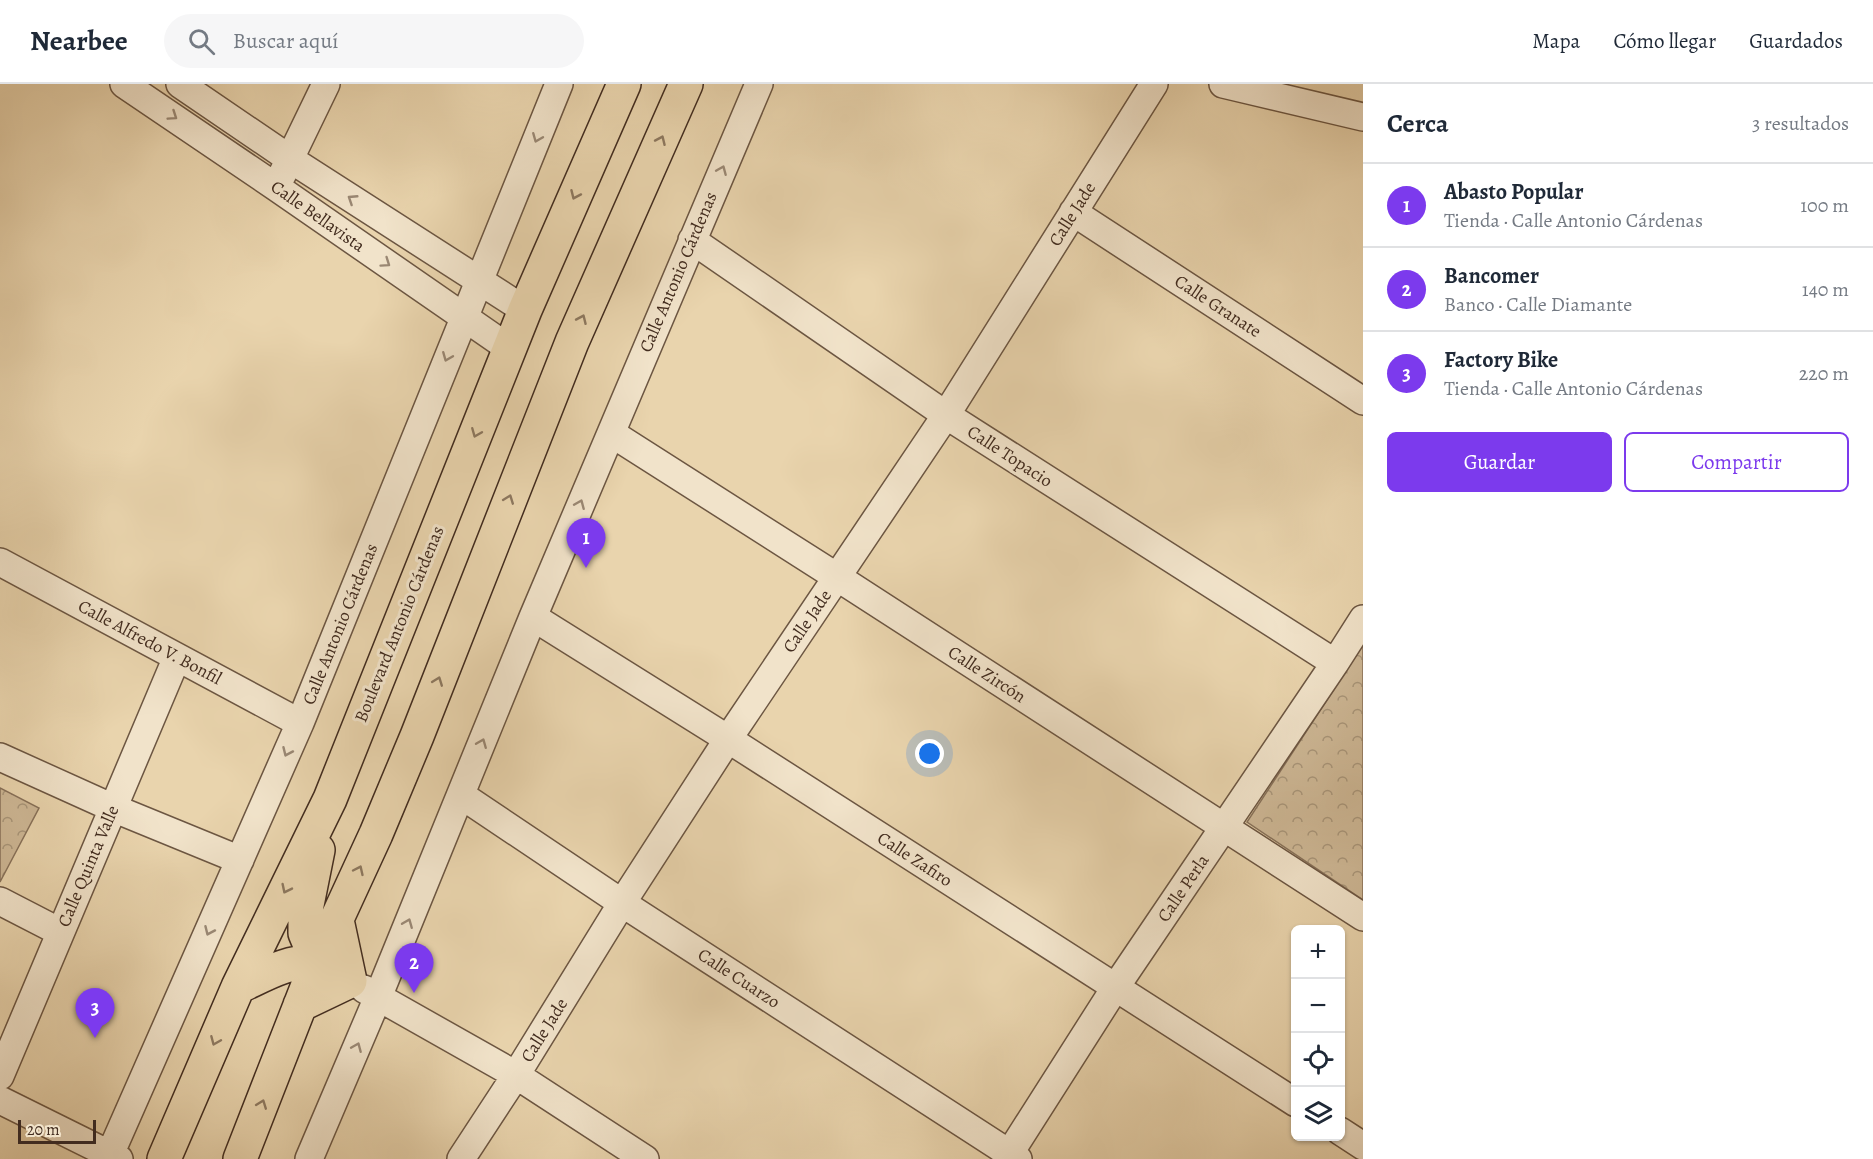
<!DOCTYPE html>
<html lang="es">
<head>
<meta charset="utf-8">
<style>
	:root { --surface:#fff; --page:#f6f6f7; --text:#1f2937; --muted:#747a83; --line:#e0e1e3; --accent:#7c3aed }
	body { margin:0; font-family:Alegreya,serif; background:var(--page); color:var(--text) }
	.controls { position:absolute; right:18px; bottom:18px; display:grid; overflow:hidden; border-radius:9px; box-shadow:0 2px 4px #0004 }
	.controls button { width:54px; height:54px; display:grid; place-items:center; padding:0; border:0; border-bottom:2px solid var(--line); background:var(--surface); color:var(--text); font:30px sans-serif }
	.scale { position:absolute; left:18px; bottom:15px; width:78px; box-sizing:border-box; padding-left:6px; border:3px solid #422c1f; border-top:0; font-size:16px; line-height:21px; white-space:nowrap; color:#422c1f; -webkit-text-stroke:4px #f1e3ca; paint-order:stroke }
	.you { position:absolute; left:930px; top:670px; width:21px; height:21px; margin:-15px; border:4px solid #fff; border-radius:50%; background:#1a73e8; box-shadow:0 0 0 9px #1a73e833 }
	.badge { display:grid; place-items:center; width:39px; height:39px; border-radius:50%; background:var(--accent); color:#fff; font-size:20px; font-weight:700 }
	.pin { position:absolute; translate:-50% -50px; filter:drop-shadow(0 2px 3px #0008) }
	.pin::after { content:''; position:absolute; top:32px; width:21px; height:18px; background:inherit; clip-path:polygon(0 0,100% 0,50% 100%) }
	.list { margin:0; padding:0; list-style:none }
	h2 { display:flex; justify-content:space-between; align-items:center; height:78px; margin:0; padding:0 24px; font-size:26px }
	h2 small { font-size:20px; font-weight:400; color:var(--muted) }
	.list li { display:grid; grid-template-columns:39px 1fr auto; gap:18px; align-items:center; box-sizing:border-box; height:84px; padding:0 24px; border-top:2px solid var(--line) }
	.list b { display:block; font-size:22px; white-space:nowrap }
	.list p { margin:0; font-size:20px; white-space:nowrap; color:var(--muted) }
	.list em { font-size:20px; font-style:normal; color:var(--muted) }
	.actions { display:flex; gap:12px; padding:18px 24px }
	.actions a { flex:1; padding:14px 0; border:2px solid var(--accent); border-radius:9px; text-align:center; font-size:21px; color:var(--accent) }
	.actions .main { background:var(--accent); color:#fff }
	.icon { flex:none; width:33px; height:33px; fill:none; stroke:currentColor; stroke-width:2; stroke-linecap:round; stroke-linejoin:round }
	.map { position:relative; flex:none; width:1363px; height:1075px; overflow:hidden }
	header { display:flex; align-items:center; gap:36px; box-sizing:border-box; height:84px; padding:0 30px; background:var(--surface); border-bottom:2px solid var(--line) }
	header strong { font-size:28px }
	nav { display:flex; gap:33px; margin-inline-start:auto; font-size:21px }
	.search { width:420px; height:54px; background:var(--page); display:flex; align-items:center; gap:15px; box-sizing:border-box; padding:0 21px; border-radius:33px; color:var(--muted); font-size:22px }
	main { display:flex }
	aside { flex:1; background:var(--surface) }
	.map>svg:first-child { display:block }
	.park { fill:url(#park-crowns); stroke:#88725a; stroke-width:1.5 }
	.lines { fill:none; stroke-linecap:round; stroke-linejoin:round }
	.minor-casing { stroke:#6c5642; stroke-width:30 }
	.major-casing { stroke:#422c1f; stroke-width:36 }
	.minor { stroke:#f1e3ca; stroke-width:27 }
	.major { stroke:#e9d4ad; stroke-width:33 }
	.oneway { stroke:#9a8874 }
	.oneway2 { stroke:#8d785f }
	.labels { text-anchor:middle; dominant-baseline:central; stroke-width:6; stroke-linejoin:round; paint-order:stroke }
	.street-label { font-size:18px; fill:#422c1f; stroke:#f1e3ca }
</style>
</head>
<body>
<header>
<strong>Nearbee</strong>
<div class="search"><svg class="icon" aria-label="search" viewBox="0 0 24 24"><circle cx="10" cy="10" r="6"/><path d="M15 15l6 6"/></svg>Buscar aquí</div>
<nav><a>Mapa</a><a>Cómo llegar</a><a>Guardados</a></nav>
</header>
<main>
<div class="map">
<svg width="1363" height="1075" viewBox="0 0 1363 1075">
	<defs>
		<pattern id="park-crowns" width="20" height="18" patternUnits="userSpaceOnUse" patternTransform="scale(1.5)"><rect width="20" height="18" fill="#cdb795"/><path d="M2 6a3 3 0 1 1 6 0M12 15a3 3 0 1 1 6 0" fill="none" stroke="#a89579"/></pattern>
	</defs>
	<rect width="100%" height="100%" fill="#e9d4ad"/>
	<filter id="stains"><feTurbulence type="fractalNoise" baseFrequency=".00333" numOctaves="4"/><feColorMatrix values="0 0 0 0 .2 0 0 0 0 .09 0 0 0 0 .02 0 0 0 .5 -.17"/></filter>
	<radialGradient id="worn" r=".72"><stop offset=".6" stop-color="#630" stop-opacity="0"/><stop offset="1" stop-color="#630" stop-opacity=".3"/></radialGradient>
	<path class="park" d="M 1363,561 L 1363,816 L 1247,738 Z
		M 0,704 L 39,724 L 0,798 Z"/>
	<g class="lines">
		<defs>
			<path id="minor" d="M 124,0 L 276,103 L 510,265
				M 180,0 L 290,75 L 525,226
				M 1223,0 L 1363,33
				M 282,91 L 326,0
				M 1073,128 L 1363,317
				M 692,156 L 946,331 L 1335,579
				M 611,349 L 837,493 L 1363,833
				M 0,478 L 300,639
				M 533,533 L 728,655 L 1296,1019
				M 0,673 L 113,724 L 240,776
				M 461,711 L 622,819 L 1018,1075
				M 0,817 L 60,848
				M 364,905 L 516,991 L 645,1075
				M 0,992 L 177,573
				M 0,1016 L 119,1075
				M 1340,1047 L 1363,1062
				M 108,1075 L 300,639 L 559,0
				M 309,1075 L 378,913 L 533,533 L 759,0
				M 461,1075 L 516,991 L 622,819 L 728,655 L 946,331 L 1154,0
				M 1006,1075 L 1115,904 L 1335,579 L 1363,535"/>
			<path id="major" d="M 317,878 L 305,849 L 305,831 L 318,766
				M 238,903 C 264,891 288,876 317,878
				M 300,921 L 350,897 L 337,836
				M 164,1075 L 238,903 L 330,715 L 525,226 L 624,0
				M 240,1075 L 317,878 L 376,750 L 417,652 L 572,258 L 686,0"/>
		</defs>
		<use href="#minor" class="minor-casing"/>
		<use href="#major" class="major-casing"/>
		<use href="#minor" class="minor"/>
		<use href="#major" class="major"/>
	</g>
	<defs><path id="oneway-chevron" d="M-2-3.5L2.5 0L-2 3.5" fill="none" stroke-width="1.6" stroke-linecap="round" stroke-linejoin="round" transform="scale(1.5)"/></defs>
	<g class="oneway">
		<use href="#oneway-chevron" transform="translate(173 32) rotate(34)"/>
		<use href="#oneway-chevron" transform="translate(537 54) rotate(112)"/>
		<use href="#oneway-chevron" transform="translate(722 86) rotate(-67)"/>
		<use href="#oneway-chevron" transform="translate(352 115) rotate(-147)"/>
		<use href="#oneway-chevron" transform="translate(386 179) rotate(35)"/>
		<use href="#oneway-chevron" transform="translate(447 273) rotate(112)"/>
		<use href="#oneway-chevron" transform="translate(580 420) rotate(-67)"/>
		<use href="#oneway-chevron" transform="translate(482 659) rotate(-68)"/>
		<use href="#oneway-chevron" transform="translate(287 668) rotate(114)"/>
		<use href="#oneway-chevron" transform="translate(408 839) rotate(-68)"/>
		<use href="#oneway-chevron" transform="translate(209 847) rotate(114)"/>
		<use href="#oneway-chevron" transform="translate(357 963) rotate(-67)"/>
	</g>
	<g class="oneway2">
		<use href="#oneway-chevron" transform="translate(661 56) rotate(-66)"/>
		<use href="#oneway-chevron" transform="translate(575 111) rotate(114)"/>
		<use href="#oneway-chevron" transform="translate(582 235) rotate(-66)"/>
		<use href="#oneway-chevron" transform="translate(476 349) rotate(112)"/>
		<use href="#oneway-chevron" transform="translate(509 415) rotate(-69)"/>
		<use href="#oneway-chevron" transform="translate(438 597) rotate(-69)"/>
		<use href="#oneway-chevron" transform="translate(359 786) rotate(-65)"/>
		<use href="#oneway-chevron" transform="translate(286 805) rotate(116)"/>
		<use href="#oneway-chevron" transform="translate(215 957) rotate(113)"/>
		<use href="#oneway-chevron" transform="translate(262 1020) rotate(-69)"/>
	</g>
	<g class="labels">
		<g class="street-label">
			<text transform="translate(1072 130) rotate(-58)">Calle Jade</text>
			<text transform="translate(318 132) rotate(35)">Calle Bellavista</text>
			<text transform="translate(678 188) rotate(-67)">Calle Antonio Cárdenas</text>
			<text transform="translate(1218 222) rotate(33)">Calle Granate</text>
			<text transform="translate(1010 372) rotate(33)">Calle Topacio</text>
			<text transform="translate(807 537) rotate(-56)">Calle Jade</text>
			<text transform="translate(340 540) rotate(-68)">Calle Antonio Cárdenas</text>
			<text transform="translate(399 540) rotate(-68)">Boulevard Antonio Cárdenas</text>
			<text transform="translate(150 558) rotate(28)">Calle Alfredo V. Bonfil</text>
			<text transform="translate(987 590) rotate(33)">Calle Zircón</text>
			<text transform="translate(915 775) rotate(33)">Calle Zafiro</text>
			<text transform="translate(88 782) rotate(-67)">Calle Quinta Valle</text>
			<text transform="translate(1183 804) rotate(-56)">Calle Perla</text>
			<text transform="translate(739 894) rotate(33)">Calle Cuarzo</text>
			<text transform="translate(544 946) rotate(-58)">Calle Jade</text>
		</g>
	</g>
	<rect width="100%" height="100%" filter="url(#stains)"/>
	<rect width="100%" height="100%" fill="url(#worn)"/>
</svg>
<div class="controls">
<button>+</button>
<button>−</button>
<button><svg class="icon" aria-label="locate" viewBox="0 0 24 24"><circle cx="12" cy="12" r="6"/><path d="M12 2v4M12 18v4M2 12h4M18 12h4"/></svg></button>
<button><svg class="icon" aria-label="layers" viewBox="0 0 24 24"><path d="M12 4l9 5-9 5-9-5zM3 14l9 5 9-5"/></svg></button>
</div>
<div class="scale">20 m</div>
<div class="you"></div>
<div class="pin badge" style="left:586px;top:484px">1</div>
<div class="pin badge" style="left:414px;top:909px">2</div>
<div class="pin badge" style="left:95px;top:954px">3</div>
</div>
<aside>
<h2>Cerca<small>3 resultados</small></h2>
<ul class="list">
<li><span class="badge">1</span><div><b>Abasto Popular</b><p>Tienda · Calle Antonio Cárdenas</p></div><em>100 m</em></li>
<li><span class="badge">2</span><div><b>Bancomer</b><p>Banco · Calle Diamante</p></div><em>140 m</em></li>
<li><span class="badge">3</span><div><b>Factory Bike</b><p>Tienda · Calle Antonio Cárdenas</p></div><em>220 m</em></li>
</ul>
<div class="actions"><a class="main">Guardar</a><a>Compartir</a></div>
</aside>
</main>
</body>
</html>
